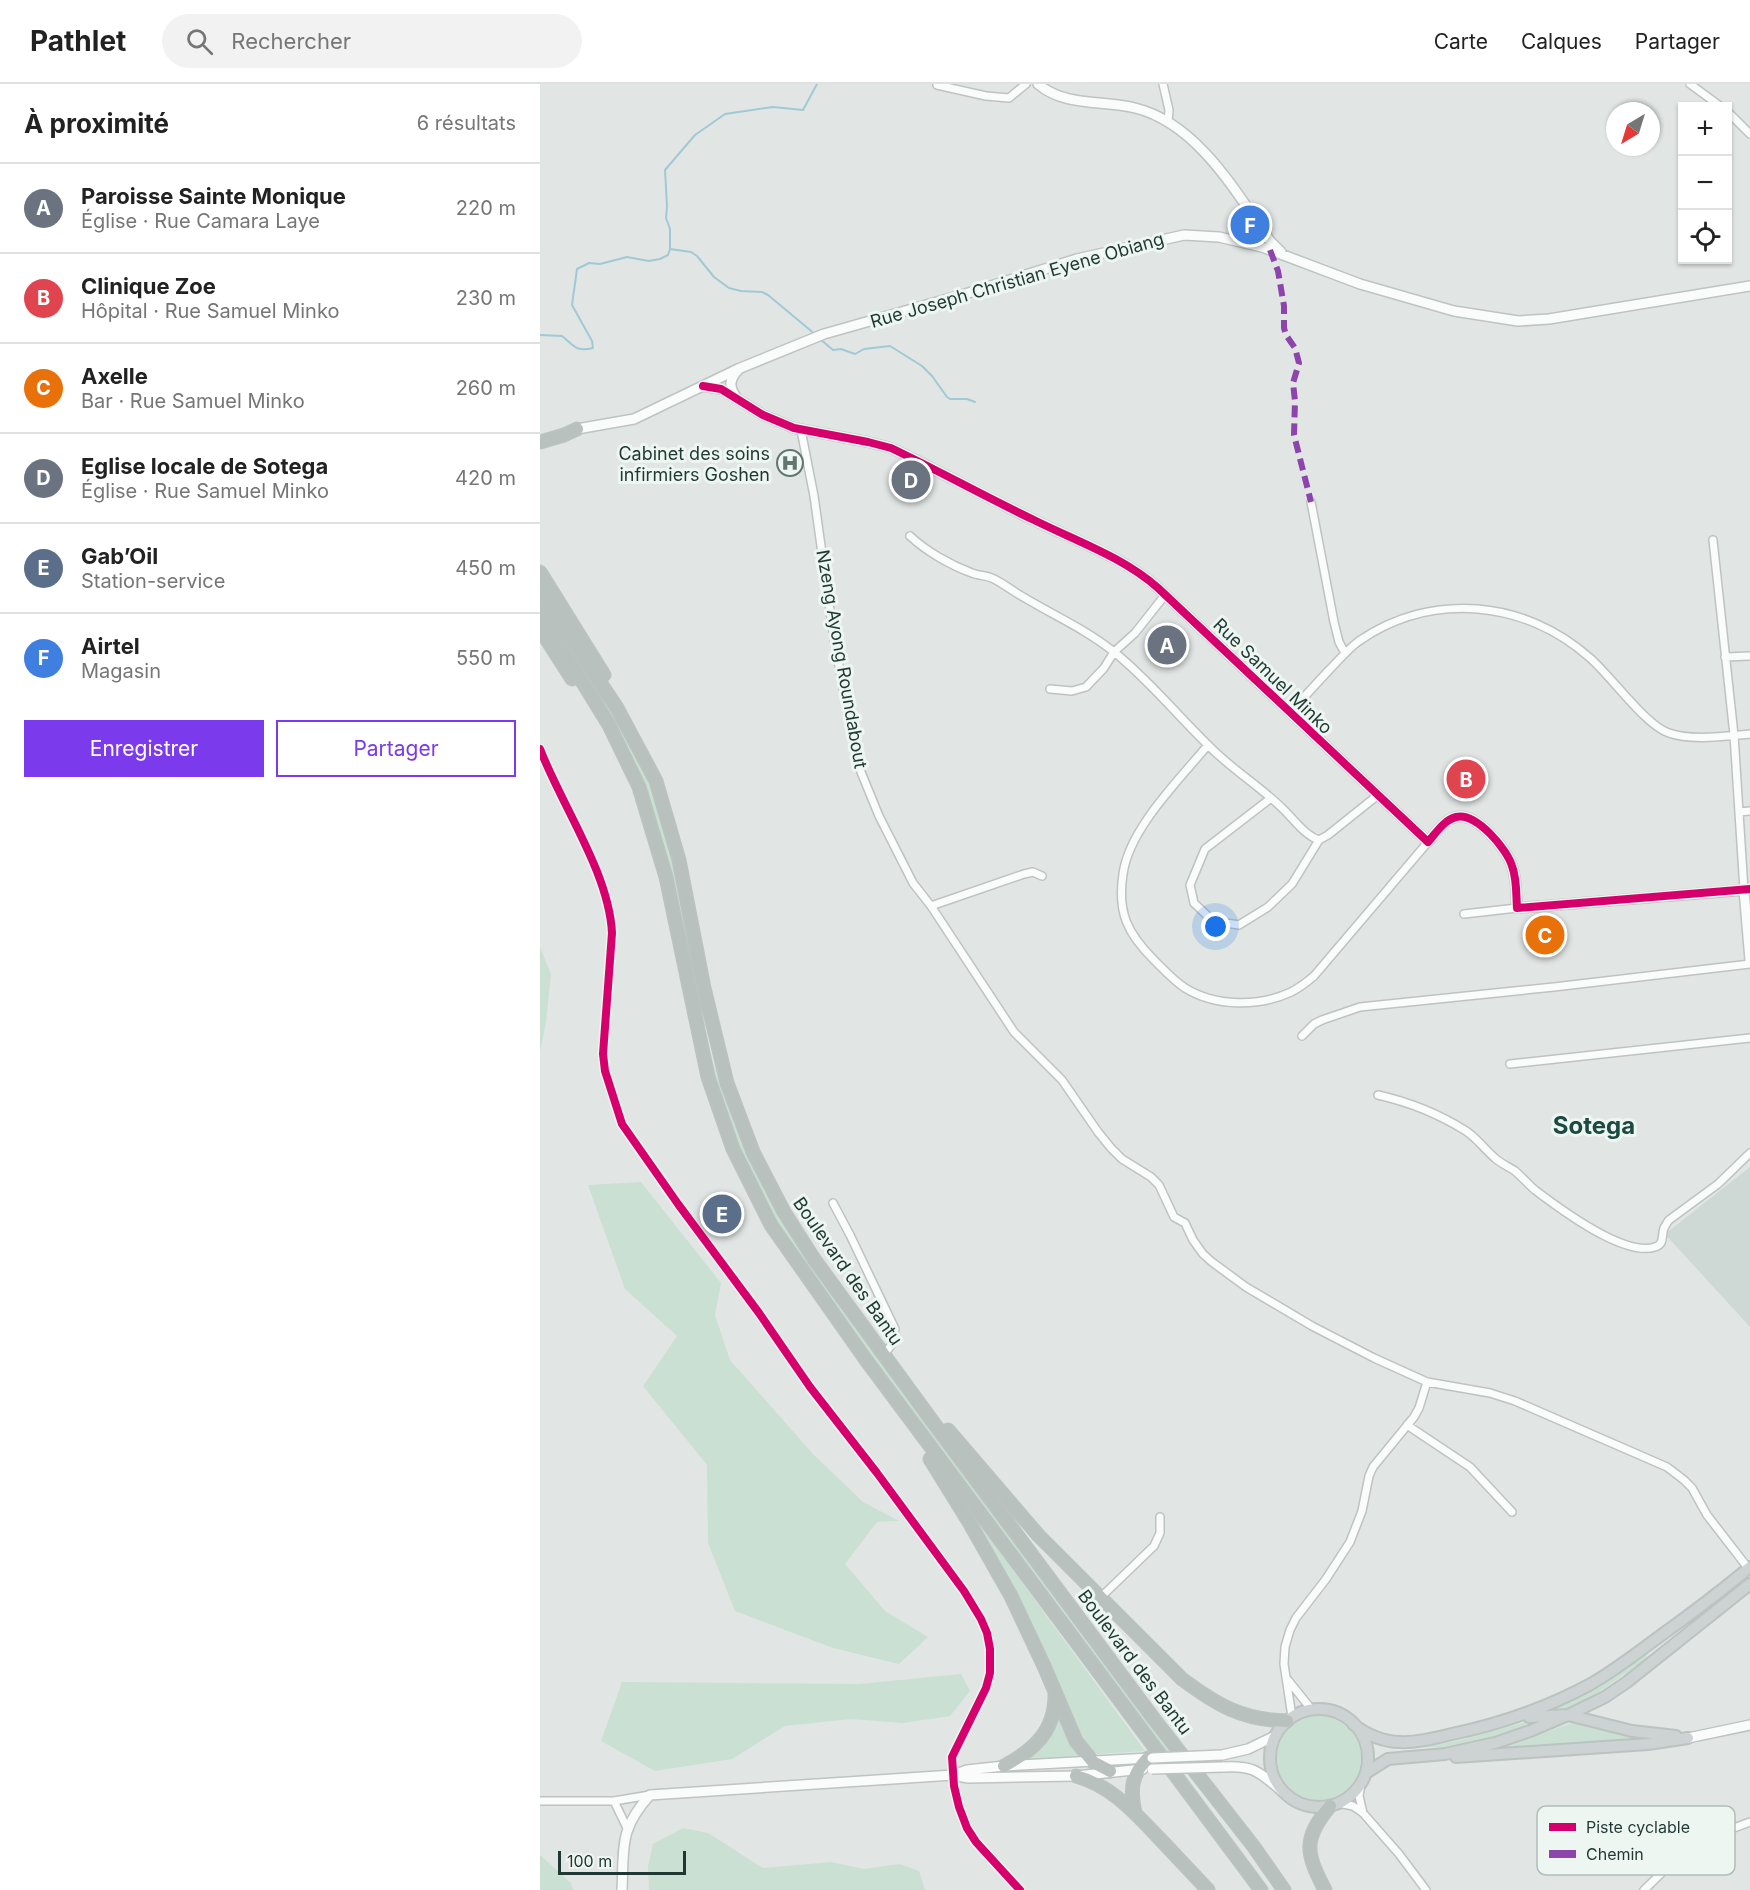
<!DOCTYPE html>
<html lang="fr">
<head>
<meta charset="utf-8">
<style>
	:root { --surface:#fff; --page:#f2f2f2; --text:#222; --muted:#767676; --line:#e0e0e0; --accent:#7c3aed }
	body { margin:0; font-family:Inter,sans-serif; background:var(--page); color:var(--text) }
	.controls { position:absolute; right:18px; top:18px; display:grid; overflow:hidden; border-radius:0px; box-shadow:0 2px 4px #0004 }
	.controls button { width:54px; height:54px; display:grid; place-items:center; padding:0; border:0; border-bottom:2px solid var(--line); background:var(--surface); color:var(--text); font:30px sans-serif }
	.compass { position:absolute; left:1066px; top:18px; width:54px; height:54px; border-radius:50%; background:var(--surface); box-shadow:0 2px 4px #0004; rotate:218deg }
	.scale { position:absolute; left:18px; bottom:15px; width:128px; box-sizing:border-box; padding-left:6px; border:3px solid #1f3833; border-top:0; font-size:16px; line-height:21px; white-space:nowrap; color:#1f3833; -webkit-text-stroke:4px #eef6f2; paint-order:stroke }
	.you { position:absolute; left:676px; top:843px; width:21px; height:21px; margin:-15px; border:4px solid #fff; border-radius:50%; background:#1a73e8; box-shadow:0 0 0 9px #1a73e833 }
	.badge { display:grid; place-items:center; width:39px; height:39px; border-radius:50%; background:var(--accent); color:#fff; font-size:20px; font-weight:700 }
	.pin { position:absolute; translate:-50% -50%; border:3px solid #fff; box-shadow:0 2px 6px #0006 }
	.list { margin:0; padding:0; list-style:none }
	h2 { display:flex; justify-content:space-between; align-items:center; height:78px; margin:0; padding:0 24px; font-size:26px }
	h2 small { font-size:20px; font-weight:400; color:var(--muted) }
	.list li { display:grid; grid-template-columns:39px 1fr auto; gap:18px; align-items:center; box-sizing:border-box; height:90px; padding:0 24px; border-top:2px solid var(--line) }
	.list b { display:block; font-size:22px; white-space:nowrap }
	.list p { margin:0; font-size:20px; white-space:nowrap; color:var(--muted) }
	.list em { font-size:20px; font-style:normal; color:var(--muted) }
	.actions { display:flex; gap:12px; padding:18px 24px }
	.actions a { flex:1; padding:14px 0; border:2px solid var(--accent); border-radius:0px; text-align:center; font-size:21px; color:var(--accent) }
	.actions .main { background:var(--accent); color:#fff }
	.icon { flex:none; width:33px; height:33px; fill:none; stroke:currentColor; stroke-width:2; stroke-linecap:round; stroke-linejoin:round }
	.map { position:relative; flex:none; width:1210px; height:1806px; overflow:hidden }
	header { display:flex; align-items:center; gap:36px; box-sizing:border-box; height:84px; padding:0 30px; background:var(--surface); border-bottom:2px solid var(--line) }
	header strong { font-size:28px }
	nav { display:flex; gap:33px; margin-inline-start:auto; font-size:21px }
	.search { width:420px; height:54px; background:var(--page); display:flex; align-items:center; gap:15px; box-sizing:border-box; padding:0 21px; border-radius:33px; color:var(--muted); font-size:22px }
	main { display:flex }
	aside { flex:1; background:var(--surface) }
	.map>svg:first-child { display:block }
	.built { fill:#ced8d4 }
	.green { fill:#c9e0d2 }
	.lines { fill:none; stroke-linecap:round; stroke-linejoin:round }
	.stream { stroke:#a1c9d5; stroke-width:2 }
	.street-casing { stroke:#bec3c1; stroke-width:10 }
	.secondary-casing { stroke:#bdc4c2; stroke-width:12 }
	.primary-casing { stroke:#bbc3c1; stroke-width:14 }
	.highway-casing { stroke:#bbc3c1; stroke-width:15 }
	.street { stroke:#fafbfb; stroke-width:7 }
	.secondary { stroke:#fafbfb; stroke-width:9 }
	.primary { stroke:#ccd3d2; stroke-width:10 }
	.highway { stroke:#b9c1bf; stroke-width:12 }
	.secondary-bridge-casing { stroke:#bdc4c2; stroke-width:12; stroke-linecap:butt }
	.secondary-bridge { stroke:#fafbfb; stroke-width:9 }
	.quiet { stroke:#8e44ad; stroke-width:6; stroke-dasharray:12 6; stroke-linecap:butt }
	.cycleway-casing { stroke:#eef6f2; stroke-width:11 }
	.cycleway { stroke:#d6006c; stroke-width:8 }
	.labels { text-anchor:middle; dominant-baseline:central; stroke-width:6; stroke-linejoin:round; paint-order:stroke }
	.street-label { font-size:18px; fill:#1f3833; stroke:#eef6f2 }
	.poi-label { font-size:18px; fill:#1f3833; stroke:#eef6f2; text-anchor:end }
	.district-label { font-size:24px; font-weight:bold; fill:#1c4a42; stroke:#eef6f2 }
	.key { fill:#eef6f2; stroke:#b0bdb9; stroke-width:1.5 }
	.key-label { font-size:16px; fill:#1f3833 }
</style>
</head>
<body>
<header>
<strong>Pathlet</strong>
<div class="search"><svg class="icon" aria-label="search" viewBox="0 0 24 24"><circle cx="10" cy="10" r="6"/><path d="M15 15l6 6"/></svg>Rechercher</div>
<nav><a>Carte</a><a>Calques</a><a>Partager</a></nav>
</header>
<main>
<aside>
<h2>À proximité<small>6 résultats</small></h2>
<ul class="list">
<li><span class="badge" style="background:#6b7280">A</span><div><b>Paroisse Sainte Monique</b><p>Église · Rue Camara Laye</p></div><em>220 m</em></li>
<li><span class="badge" style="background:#e0444e">B</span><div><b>Clinique Zoe</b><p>Hôpital · Rue Samuel Minko</p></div><em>230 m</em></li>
<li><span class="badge" style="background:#e8710a">C</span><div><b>Axelle</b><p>Bar · Rue Samuel Minko</p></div><em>260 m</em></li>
<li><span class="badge" style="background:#6b7280">D</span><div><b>Eglise locale de Sotega</b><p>Église · Rue Samuel Minko</p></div><em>420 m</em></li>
<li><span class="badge" style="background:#5c6f8a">E</span><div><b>Gab’Oil</b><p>Station-service</p></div><em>450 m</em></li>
<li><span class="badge" style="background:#3f7fe0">F</span><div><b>Airtel</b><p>Magasin</p></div><em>550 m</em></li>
</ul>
<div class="actions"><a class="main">Enregistrer</a><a>Partager</a></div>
</aside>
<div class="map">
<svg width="1210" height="1806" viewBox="0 0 1210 1806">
	<rect width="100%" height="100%" fill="#e1e6e4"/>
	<path class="built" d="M 1210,1083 L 1210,1243 L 1125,1150 Z"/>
	<path class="green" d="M 33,567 C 61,607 97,658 113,704 C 122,731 131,760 137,788 C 151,856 157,927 178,994 C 190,1030 206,1065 223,1099 L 635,1671 L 626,1671 L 323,1263 L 252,1164 L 232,1132 L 212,1093 L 179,1011 L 166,969 L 131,792 L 107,709 L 93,676 L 69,628 L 30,568 Z
		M 0,863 L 11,890 L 6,938 L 0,968 Z
		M 101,1098 L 181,1199 L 175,1231 L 190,1276 L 273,1370 L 323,1418 L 359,1437 L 337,1438 L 305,1480 L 345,1527 L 388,1553 L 359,1580 L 293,1564 L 195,1527 L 168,1459 L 167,1381 L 103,1302 L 137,1252 L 85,1205 L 48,1101 Z
		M 424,1419 L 605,1667 L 558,1670 L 551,1667 L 543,1658 L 482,1519 Z
		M 1106,1571 L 1108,1574 L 1105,1576 L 1053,1612 L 1020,1628 L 1011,1627 L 1043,1611 L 1083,1587 Z
		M 421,1590 L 430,1607 L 410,1632 L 363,1639 L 310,1635 L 245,1642 L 192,1675 L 115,1687 L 61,1657 L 82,1598 L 319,1600 Z
		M 518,1626 L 541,1672 L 485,1676 Z
		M737 1674a42 42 0 1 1 84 0a42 42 0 1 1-84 0Z
		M 992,1636 L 1000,1636 L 997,1638 C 967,1649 914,1666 883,1663 L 921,1656 Z
		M 1032,1639 L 1041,1640 L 1085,1652 L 1110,1654 L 1108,1656 L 958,1666 L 959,1664 Z
		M 143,1744 L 168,1749 L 223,1784 L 291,1778 L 324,1785 L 360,1780 L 379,1787 L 385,1806 L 109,1806 L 108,1783 L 113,1760 Z
		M 0,1771 L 31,1799 L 33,1806 L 0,1806 Z"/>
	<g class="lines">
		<path class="stream" d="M 130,165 L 151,168 L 157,172 L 174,193 L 189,204 L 201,207 L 222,208 L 228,211 L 276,251
			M 0,251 L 22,252 C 35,262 35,268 53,264 L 52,257 L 32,221 L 37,185 L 49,179 L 60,180 L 87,173 L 109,177 L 120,175 L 128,171 L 130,165 L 130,145 L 126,134 L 127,122 L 125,86 L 155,51 L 185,30 L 233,23 L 263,26 L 277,0
			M 280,255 L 293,266 L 301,265 L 315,270 L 324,265 L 350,262 L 382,282 L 392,292 L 407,313 L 410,315 L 427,315 L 435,318"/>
		<defs>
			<path id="street" d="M 623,0 L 629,26 L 628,38
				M 1150,0 L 1180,22
				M 397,1 L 446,12 L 469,14 L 486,0
				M 1188,28 L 1210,50
				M 261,346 L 274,412 L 294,555 L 309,635 L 321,688 L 339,732 L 373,799 L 391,822 L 474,948 L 522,996 L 558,1048 L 571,1064 L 582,1075 L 611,1093 L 619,1101 L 634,1133 L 645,1139 L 653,1156 L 663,1170 L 672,1178 L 706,1203 L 772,1242 L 834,1274 L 887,1298
				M 771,418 L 794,538 L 799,558 L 805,569
				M 370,452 C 386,467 410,481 432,489 C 439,492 447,491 454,495 C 464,500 474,508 485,514 C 515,532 547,546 574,568 C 608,595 637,631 668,661 C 690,684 718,701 741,723 C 753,734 764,751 779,756
				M 1173,456 L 1194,651 L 1204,806 L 1210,805
				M 1185,573 L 1210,572
				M 510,605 L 532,607 L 546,603 L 564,584 L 574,568 L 595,549 L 625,511
				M 750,629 C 763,614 776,600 790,585 C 800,575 808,565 819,557 C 892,507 985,516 1050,574 C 1071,592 1106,642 1129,649 C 1151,657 1186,652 1210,650
				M 668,661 C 639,696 589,745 583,790 C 577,829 588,850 614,876 C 624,886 634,897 645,904 C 676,923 719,923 751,908 C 759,904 767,898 774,892 L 888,758
				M 0,665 C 22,722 69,789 72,849 L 63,970 L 65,987 L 82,1040 L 138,1120 L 219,1229 L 270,1303 L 337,1389 L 424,1507 L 441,1535 L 447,1549 L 450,1565 L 450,1589 L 446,1604 L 412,1673 L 414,1702 L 419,1723 L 427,1744 L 436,1758 L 480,1806
				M 731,714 L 665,765 L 650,801 L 654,819 L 673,837 L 699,841 L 728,823 L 752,800 L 779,756
				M 1199,728 L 1210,727
				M 779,756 L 788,751 L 838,711
				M 391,822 L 484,790 L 493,788 L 502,792
				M 924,830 L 977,824
				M 762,952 L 774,940 L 782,936 L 820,923 L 1014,903 L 1210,880
				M 970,980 L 1210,954
				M 838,1011 C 869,1018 899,1030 926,1047 C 938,1055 945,1066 956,1075 C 962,1080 969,1083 975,1087 C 982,1093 988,1100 995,1106 C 1020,1125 1084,1173 1115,1163 C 1125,1160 1121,1152 1124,1144 C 1124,1144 1128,1137 1129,1136 L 1178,1100 L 1210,1069
				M 293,1119 L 310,1151 L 355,1245 L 352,1260 L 344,1271
				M 867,1341 L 930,1383 L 972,1428
				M 560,1514 L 614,1462 L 620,1449 L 620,1433
				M 748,1596 L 772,1626
				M 752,1633 L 744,1580 L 745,1563 L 750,1546 L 756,1534 L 786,1495 L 810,1458 L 822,1427 L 829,1392 L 833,1383 L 874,1333 L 879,1324 L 887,1298 L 950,1309 L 975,1317 L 1127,1383 L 1144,1396 L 1152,1404 L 1167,1431 L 1208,1484
				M 821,1700 L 819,1712 L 823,1729
				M 0,1717 L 74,1717 L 110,1711
				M 74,1717 L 87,1744
				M 798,1719 L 813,1722 L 823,1729 L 859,1770 L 886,1806
				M 1104,1806 L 1139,1772 L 1159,1757 L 1210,1738"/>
			<path id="secondary" d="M 498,0 C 525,23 562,16 595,24 C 657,39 696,108 730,157 L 741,168
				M 163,302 L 181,305 L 223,331 L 254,344 L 328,358 L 351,364 C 399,387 446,413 494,436 C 536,457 583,473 618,504 L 888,758 C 896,749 904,736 916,733 C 936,728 967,765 972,782 C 977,795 976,810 977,824 L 1204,806 L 1210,876
				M 196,313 C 188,302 190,295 198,286
				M 37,345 L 94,335 L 198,285 L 284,250 L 425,210 L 537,175 L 644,151 L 679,153 L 722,163 L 820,200 L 914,227 L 978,237 L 1009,235 L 1210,202
				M 1148,1654 L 1210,1641
				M 682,1671 L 708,1665 L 735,1652
				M 683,1683 C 714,1681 719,1688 742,1707
				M 413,1691 L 427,1686 L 464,1682 L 610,1674
				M 82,1806 C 84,1763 79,1745 110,1711 L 413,1691 L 428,1694 L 536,1692 L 603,1685"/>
			<path id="primary" d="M730 1674a49 49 0 1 1 98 0a49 49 0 1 1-98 0Z
				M 989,1633 L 1028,1631 L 1092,1647 L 1136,1652
				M 813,1640 C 846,1666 874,1659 912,1650 C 960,1640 1006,1624 1049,1601 C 1074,1587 1097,1569 1120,1552 C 1151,1530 1181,1507 1210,1483
				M 916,1673 L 1108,1660 L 1148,1654
				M 826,1689 L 848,1675 L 905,1670 L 955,1659 L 990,1647 L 1028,1631 L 1065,1613 L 1087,1598 L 1210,1500"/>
			<path id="highway" d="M 0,358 L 24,351 L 37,345
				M 0,488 L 64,591
				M 0,508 L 77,624 L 116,697 L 139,776 L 164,904 L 187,999 L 213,1068 L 244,1128 L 274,1175 L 390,1334 L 614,1635 L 714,1763 L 744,1806
				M 0,529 L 69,641 L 99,703 L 126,793 L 168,993 L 193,1065 L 231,1141 L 326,1276 L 721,1806
				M 0,545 L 32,595
				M 408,1346 L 499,1452 L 642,1595 C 677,1621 702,1636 747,1637
				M 390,1375 L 429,1438 L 471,1512 L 504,1582 L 536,1657 L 553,1678 L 570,1687
				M 464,1682 C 494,1666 515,1647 515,1611
				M 536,1692 C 571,1701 596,1730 620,1755 C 636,1772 652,1789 668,1806
				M 595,1729 C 590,1705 591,1691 608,1674
				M 785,1806 C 766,1769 762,1756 790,1722"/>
		</defs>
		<use href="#street" class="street-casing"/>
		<use href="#secondary" class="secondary-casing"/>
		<use href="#primary" class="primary-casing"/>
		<use href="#highway" class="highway-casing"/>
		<use href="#street" class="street"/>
		<use href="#secondary" class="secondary"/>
		<use href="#primary" class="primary"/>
		<use href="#highway" class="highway"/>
		<defs>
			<path id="secondary-bridge" d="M 612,1674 L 682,1671
				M 612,1685 L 683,1683"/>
		</defs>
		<use href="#secondary-bridge" class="secondary-bridge-casing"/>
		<use href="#secondary-bridge" class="secondary-bridge"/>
		<path class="quiet" d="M 730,166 L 738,187 L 744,222 L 744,244 L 746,251 L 755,264 L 759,279 L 753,299 L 755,317 L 754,351 L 771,418"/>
		<defs>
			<path id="cycleway" d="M 163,302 L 181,305 L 223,331 L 254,344 L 328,358 L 351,364 C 399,387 446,413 494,436 C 536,457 583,473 618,504 L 888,758 C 896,749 904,736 916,733 C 936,728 967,765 972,782 C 977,795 976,810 977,824 L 1210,805
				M 0,665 C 22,722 69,789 72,849 L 63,970 L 65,987 L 82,1040 L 138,1120 L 219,1229 L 270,1303 L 337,1389 L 424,1507 L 441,1535 L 447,1549 L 450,1565 L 450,1589 L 446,1604 L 412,1673 L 414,1702 L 419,1723 L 427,1744 L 436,1758 L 480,1806"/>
		</defs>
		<use href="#cycleway" class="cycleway-casing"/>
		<use href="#cycleway" class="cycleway"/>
	</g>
	<defs>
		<symbol id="hospital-ring" viewBox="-11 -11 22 22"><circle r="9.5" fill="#eef6f2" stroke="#637571" stroke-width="1.5"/><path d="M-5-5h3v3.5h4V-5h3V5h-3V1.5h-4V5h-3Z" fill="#637571"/></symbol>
	</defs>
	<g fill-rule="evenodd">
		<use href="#hospital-ring" x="235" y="364" width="30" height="30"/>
	</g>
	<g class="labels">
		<g class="street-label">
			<text transform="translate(477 196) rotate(-16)">Rue Joseph Christian Eyene Obiang</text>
			<text transform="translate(302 575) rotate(80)">Nzeng Ayong Roundabout</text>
			<text transform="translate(733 592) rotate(44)">Rue Samuel Minko</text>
			<text transform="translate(308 1187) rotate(55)">Boulevard des Bantu</text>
			<text transform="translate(595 1578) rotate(53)">Boulevard des Bantu</text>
		</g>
		<g class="poi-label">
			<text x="230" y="369">Cabinet des soins<tspan x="230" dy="21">infirmiers Goshen</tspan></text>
		</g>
		<g class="district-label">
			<text x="1054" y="1041">Sotega</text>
		</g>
	</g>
	<rect x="997" y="1722" width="198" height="69" rx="9" class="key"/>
	<rect x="1009" y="1739" width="27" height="8" fill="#d6006c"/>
	<rect x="1009" y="1766" width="27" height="8" fill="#8e44ad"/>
	<g class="key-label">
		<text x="1046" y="1749">Piste cyclable</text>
		<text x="1046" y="1776">Chemin</text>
	</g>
</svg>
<div class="controls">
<button>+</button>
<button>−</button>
<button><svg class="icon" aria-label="locate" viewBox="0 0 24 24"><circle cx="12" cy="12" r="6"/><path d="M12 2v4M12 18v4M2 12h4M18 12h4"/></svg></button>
</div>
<svg class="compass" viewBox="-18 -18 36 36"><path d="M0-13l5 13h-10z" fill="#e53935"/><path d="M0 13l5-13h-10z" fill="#767676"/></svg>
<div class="scale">100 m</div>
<div class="you"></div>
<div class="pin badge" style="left:627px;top:561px;background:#6b7280">A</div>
<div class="pin badge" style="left:926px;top:695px;background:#e0444e">B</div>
<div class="pin badge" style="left:1005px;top:851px;background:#e8710a">C</div>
<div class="pin badge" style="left:371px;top:396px;background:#6b7280">D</div>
<div class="pin badge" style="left:182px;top:1130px;background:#5c6f8a">E</div>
<div class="pin badge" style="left:710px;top:141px;background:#3f7fe0">F</div>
</div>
</main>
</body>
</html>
